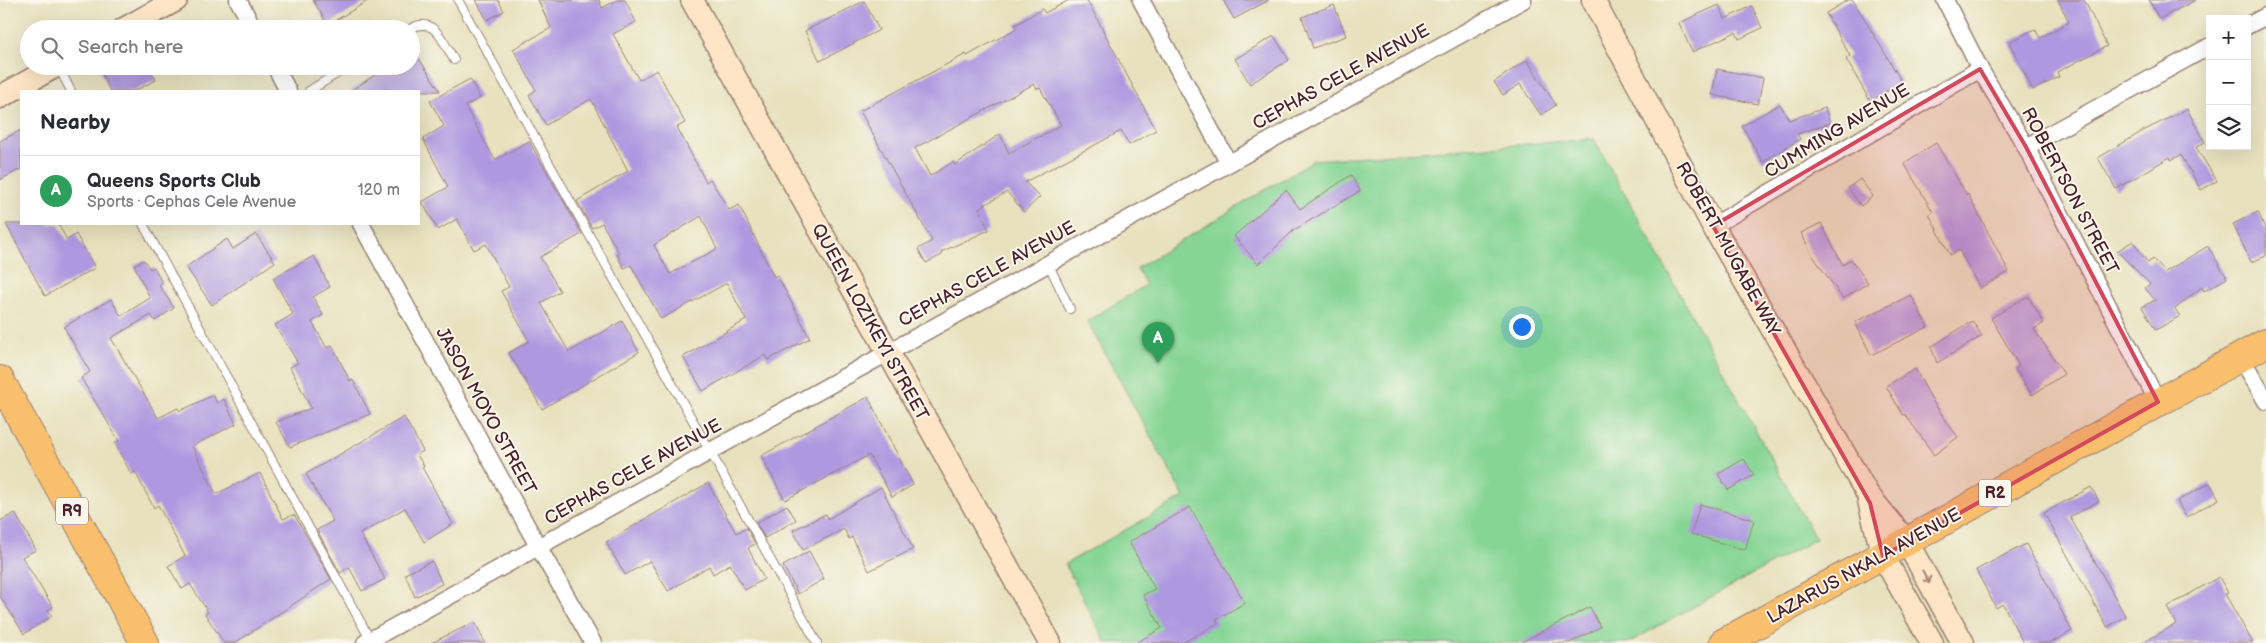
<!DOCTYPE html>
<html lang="en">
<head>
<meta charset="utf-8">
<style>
	:root { --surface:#fff; --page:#f2f2f3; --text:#2b2b33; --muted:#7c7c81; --line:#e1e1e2; --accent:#d1495b }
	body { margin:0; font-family:"Balsamiq Sans",sans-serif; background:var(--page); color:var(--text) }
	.controls { position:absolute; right:15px; top:15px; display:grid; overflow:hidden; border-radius:0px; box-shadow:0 5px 20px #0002 }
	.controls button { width:45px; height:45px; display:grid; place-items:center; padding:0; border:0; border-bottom:1px solid var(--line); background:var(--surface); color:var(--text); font:25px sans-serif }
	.you { position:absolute; left:1521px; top:326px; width:18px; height:18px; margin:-12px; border:4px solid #fff; border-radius:50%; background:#1a73e8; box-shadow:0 0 0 8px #1a73e833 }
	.badge { display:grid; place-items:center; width:32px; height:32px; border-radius:50%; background:var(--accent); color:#fff; font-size:16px; font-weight:700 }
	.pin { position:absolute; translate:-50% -41px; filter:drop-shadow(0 1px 2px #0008) }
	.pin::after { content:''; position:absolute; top:26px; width:18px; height:15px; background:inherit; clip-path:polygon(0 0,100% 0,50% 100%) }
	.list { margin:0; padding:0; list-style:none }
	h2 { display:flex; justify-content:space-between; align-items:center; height:65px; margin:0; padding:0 20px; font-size:21px }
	h2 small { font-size:16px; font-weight:400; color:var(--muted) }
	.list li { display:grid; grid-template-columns:32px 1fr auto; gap:15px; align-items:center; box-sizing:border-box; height:70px; padding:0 20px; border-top:1px solid var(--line) }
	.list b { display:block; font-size:19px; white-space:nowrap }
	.list p { margin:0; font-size:16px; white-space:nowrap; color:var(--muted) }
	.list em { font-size:16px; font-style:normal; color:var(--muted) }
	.icon { flex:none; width:28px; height:28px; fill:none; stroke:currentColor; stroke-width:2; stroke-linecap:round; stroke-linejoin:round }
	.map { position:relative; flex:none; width:2266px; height:643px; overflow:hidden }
	.search { position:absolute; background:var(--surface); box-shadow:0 5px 20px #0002; left:20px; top:20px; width:400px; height:55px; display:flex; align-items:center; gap:12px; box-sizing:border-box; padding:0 18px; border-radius:28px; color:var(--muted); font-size:19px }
	.panel { position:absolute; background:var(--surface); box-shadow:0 5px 20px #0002; left:20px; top:90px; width:400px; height:135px; border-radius:0px }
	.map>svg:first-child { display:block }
	.park { fill:#86d594; stroke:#687a60 }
	.building { fill:#ae98e0; fill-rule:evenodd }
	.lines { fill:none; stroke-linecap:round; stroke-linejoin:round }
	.lane-casing { stroke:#988074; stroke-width:10 }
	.street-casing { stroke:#988074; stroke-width:19 }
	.secondary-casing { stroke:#988074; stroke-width:25 }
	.highway-casing { stroke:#988074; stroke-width:30 }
	.lane { stroke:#fff; stroke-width:8 }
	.street { stroke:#fff; stroke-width:16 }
	.secondary { stroke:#fde5c5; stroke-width:22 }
	.highway { stroke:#f9bf6d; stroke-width:28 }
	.oneway { stroke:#a48278 }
	.marked { fill:#d1495b; fill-opacity:0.2; stroke:#d1495b; stroke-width:4; stroke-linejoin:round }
	.labels { text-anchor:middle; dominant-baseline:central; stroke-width:4; stroke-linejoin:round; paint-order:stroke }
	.shield { fill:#fbf7ec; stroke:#7f6065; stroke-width:1 }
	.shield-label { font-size:16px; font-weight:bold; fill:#4a1f2b }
	.street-label { font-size:18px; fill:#4a1f2b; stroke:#fbf7ec }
</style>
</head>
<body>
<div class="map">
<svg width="2266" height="643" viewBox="0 0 2266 643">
	<rect width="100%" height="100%" fill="#fbf7ec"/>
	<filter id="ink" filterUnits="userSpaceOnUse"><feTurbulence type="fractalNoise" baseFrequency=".02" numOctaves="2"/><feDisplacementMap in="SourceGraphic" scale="10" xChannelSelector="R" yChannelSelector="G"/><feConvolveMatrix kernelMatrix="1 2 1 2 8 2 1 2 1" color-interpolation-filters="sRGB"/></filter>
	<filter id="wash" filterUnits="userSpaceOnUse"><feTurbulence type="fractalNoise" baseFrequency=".0096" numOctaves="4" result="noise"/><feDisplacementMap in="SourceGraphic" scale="20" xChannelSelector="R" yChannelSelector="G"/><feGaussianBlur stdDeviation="1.12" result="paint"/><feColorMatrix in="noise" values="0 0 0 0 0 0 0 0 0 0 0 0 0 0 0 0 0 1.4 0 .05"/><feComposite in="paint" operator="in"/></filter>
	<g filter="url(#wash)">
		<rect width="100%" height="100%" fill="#e7e1bd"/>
		<path class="park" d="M 1594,139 L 1816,539 L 1628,643 L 1106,643 L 1065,564 L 1184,497 L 1087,321 L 1146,285 L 1137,268 L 1314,160 Z"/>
		<g id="blocks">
			<path class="building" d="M 313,0 L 369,0 L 328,25 Z
				M 476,0 L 498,0 L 504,11 L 487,20 Z
				M 538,0 L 599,0 L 602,8 L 617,0 L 625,0 L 636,22 L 613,34 L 639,80 L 657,70 L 685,123 L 677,127 L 706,182 L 710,179 L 729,210 L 739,205 L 774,277 L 777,275 L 810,338 L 768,360 L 765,355 L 703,391 L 683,357 L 746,320 L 727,283 L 661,319 L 631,265 L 624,268 L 617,254 L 619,253 L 602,223 L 592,228 L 577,201 L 628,171 L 591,99 L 546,125 L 529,95 L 536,90 L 513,49 L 551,28 ZM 701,216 L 717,249 L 670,274 L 654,245 Z
				M 1069,0 L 1087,0 L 1156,130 L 1129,145 L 1121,131 L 1025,182 L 1040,197 L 1024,212 L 1007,192 L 979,208 L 989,230 L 941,252 L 942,255 L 926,263 L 918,249 L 932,241 L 860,111 L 966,54 L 967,56 L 1017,28 L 1015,25 L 1042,9 L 1045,13 ZM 1034,84 L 1037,89 L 1040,88 L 1061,125 L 1009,153 L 1000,134 L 955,165 L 953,162 L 930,176 L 915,148 Z
				M 1223,0 L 1269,0 L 1234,19 Z
				M 1848,0 L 1853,0 L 1902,82 L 1870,101 L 1846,59 L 1850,56 L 1826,13 Z
				M 2058,0 L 2084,0 L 2107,46 L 2057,72 L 2059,77 L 2033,90 L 2009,42 L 2035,29 L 2040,38 L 2069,22 Z
				M 2149,0 L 2196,0 L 2159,19 Z
				M 864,1 L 879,30 L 820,61 L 805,31 Z
				M 1334,5 L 1346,36 L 1313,48 L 1302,17 Z
				M 1719,5 L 1725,19 L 1752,6 L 1762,28 L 1739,39 L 1736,32 L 1692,52 L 1679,23 Z
				M 1274,36 L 1289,60 L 1250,84 L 1235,59 Z
				M 411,46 L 440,91 L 350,91 L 389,66 L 411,66 Z
				M 1527,60 L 1556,105 L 1541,115 L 1520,84 L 1503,95 L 1494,82 Z
				M 98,66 L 149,66 L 156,80 L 134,91 L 110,91 Z
				M 1717,69 L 1763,78 L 1758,104 L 1712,95 Z
				M 470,79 L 480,98 L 465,106 L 495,160 L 529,141 L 582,234 L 540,257 L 560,291 L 541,303 L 569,352 L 622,321 L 639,352 L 542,409 L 509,353 L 529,341 L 501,291 L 509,287 L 486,244 L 474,250 L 457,219 L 438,230 L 422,202 L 448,187 L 423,139 L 444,126 L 430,101 Z
				M 1780,104 L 1789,120 L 1825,108 L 1830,123 L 1797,134 L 1800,139 L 1763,162 L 1742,126 Z
				M 2187,109 L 2205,142 L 2196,147 L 2217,181 L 2201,190 L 2181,155 L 2171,160 L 2170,157 L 2116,189 L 2098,158 L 2143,131 Z
				M 21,130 L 21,169 L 0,180 L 0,141 Z
				M 1936,143 L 1967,195 L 1968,194 L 2009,272 L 1980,288 L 1959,250 L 1950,255 L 1929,214 L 1933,212 L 1904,163 Z
				M 1351,175 L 1360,191 L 1294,230 L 1258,264 L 1234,236 L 1286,190 L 1300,209 Z
				M 1860,179 L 1873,196 L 1861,206 L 1848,188 Z
				M 2258,212 L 2266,230 L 2266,256 L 2251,262 L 2233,224 Z
				M 1821,223 L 1843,265 L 1851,259 L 1868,283 L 1843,299 L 1813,256 L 1801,233 Z
				M 6,224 L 58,224 L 67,240 L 76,234 L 95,268 L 45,296 Z
				M 256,234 L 275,262 L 212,305 L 186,267 L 227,239 L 233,249 Z
				M 2133,241 L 2148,263 L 2153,259 L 2165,272 L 2208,246 L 2227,278 L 2204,291 L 2202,287 L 2175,309 L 2180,316 L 2156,330 L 2142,307 L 2155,300 L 2145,288 L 2150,284 L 2117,251 Z
				M 314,256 L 330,287 L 313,297 L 323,315 L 312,322 L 327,348 L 332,345 L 350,381 L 353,380 L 370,414 L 290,447 L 276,422 L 311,408 L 290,367 L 298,363 L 275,325 L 293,314 L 273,278 Z
				M 144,260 L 150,269 L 154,267 L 162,283 L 159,285 L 174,308 L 155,321 L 151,315 L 111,338 L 158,418 L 178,408 L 180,411 L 213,395 L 217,403 L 224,399 L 236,424 L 192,446 L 216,494 L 260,473 L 283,519 L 293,515 L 295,516 L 331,579 L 235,643 L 224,643 L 205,614 L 208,612 L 190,584 L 182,589 L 168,566 L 185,556 L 158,505 L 154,508 L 135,472 L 131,474 L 115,443 L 119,441 L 81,378 L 90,372 L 64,327 L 111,299 L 121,316 L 150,298 L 134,265 Z
				M 1911,295 L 1928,327 L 1871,355 L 1855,322 Z
				M 2028,296 L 2044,323 L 2034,329 L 2064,374 L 2032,395 L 2015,369 L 2019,366 L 1991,318 Z
				M 1972,321 L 1982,336 L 1937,363 L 1931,347 Z
				M 1915,369 L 1935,405 L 1958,437 L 1934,455 L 1905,414 L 1903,415 L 1886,386 Z
				M 868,397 L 913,485 L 892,497 L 869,455 L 785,500 L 761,456 Z
				M 404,417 L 423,451 L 417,455 L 424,466 L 422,467 L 453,524 L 424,542 L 405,508 L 360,534 L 385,579 L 362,591 L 349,567 L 340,573 L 317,530 L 333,521 L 306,474 Z
				M 1744,459 L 1754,475 L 1728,490 L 1718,474 Z
				M 708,483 L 736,533 L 747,528 L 755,544 L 748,548 L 764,579 L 745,590 L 730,564 L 713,574 L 709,566 L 668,591 L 650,561 L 625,575 L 606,542 Z
				M 2210,483 L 2219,499 L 2186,517 L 2177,501 Z
				M 881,487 L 913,549 L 869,571 L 852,537 L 849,539 L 844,529 L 803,550 L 793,530 L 826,514 L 828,519 Z
				M 2091,487 L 2099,501 L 2070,517 L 2126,617 L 2107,627 L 2044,513 Z
				M 1700,504 L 1754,520 L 1745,550 L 1691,534 Z
				M 787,505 L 796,520 L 765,538 L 756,523 Z
				M 1190,507 L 1245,603 L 1216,619 L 1218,623 L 1183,643 L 1136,643 L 1162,628 L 1143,595 L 1155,589 L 1129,542 Z
				M 15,513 L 36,550 L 22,557 L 53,607 L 48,610 L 52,616 L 24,634 L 0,596 L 0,521 Z
				M 2026,544 L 2072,631 L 2050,643 L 2023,643 L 2003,604 L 1996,608 L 1976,570 Z
				M 809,551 L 824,579 L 798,594 L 783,566 Z
				M 432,561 L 442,584 L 415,597 L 405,574 Z
				M 2219,577 L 2228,593 L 2225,594 L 2253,643 L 2142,643 L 2176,624 L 2167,607 Z
				M 1590,607 L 1600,627 L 1570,643 L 1520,643 Z
				M 475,622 L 485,643 L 431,643 Z"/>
		</g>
	</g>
	<g filter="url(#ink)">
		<use href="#blocks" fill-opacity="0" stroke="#988074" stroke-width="1"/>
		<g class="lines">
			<defs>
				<path id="lane" d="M 458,0 L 817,643
					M 410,29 C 434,14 444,43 454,60
					M 58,66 L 71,91
					M 309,91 L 349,66
					M 143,224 L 371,641
					M 1048,263 L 1070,309"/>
				<path id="street" d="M 238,0 L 254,29
					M 1141,0 L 1228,162
					M 1945,0 L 1980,69 L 2026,147 L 2158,402
					M 2247,26 L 2266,16
					M 275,66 L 288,91
					M 2026,147 L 2210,46
					M 361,224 L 539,548 L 593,643
					M 1713,226 L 1980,69
					M 2241,357 L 2266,401
					M 365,643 L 1523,0"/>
				<path id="secondary" d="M 692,0 L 1050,643
					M 1593,0 L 1713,226 L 1868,495 L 1907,542 L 1963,643
					M 124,29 L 176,0
					M 0,97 L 56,66
					M 1869,501 L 1883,556 L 1932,643"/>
				<path id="highway" d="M 0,380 L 145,643
					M 1723,643 L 2266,343"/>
			</defs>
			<use href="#lane" class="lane-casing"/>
			<use href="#street" class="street-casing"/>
			<use href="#secondary" class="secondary-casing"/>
			<use href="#highway" class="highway-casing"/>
			<use href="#lane" class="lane"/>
			<use href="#street" class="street"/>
			<use href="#secondary" class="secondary"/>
			<use href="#highway" class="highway"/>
		</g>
		<defs><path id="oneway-shaft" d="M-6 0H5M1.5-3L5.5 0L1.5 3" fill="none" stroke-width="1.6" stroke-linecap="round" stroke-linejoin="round" transform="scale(1.25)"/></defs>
		<use class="oneway" href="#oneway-shaft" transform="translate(1926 577) rotate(61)"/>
	</g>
	<path class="marked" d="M 1980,69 L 2026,147 L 2158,402 L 1883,556 L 1870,503 L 1713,226 Z"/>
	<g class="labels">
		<g class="shield">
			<rect x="1979" y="479.5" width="32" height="27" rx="4"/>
			<rect x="56" y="497.5" width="32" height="27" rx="4"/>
		</g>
		<g class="shield-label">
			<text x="1995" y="493">R2</text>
			<text x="72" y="511">R9</text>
		</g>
		<g class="street-label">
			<text transform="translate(1341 77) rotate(-29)">CEPHAS CELE AVENUE</text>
			<text transform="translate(1837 131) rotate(-31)">CUMMING AVENUE</text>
			<text transform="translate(2070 191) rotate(62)">ROBERTSON STREET</text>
			<text transform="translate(1728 249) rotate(61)">ROBERT MUGABE WAY</text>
			<text transform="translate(987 274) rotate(-29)">CEPHAS CELE AVENUE</text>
			<text transform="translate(870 322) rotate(61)">QUEEN LOZIKEYI STREET</text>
			<text transform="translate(486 411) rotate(61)">JASON MOYO STREET</text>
			<text transform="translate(633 472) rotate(-29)">CEPHAS CELE AVENUE</text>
			<text transform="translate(1864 566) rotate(-29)">LAZARUS NKALA AVENUE</text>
		</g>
	</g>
</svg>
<div class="controls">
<button>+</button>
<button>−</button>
<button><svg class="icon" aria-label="layers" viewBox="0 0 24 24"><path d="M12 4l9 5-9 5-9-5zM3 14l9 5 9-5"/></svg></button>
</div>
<div class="you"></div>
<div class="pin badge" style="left:1158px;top:363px;background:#2e9e5b">A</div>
<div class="search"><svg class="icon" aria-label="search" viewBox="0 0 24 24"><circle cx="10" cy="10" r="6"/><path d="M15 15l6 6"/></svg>Search here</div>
<section class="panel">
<h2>Nearby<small></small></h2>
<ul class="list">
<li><span class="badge" style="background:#2e9e5b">A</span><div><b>Queens Sports Club</b><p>Sports · Cephas Cele Avenue</p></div><em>120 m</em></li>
</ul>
</section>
</div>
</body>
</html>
